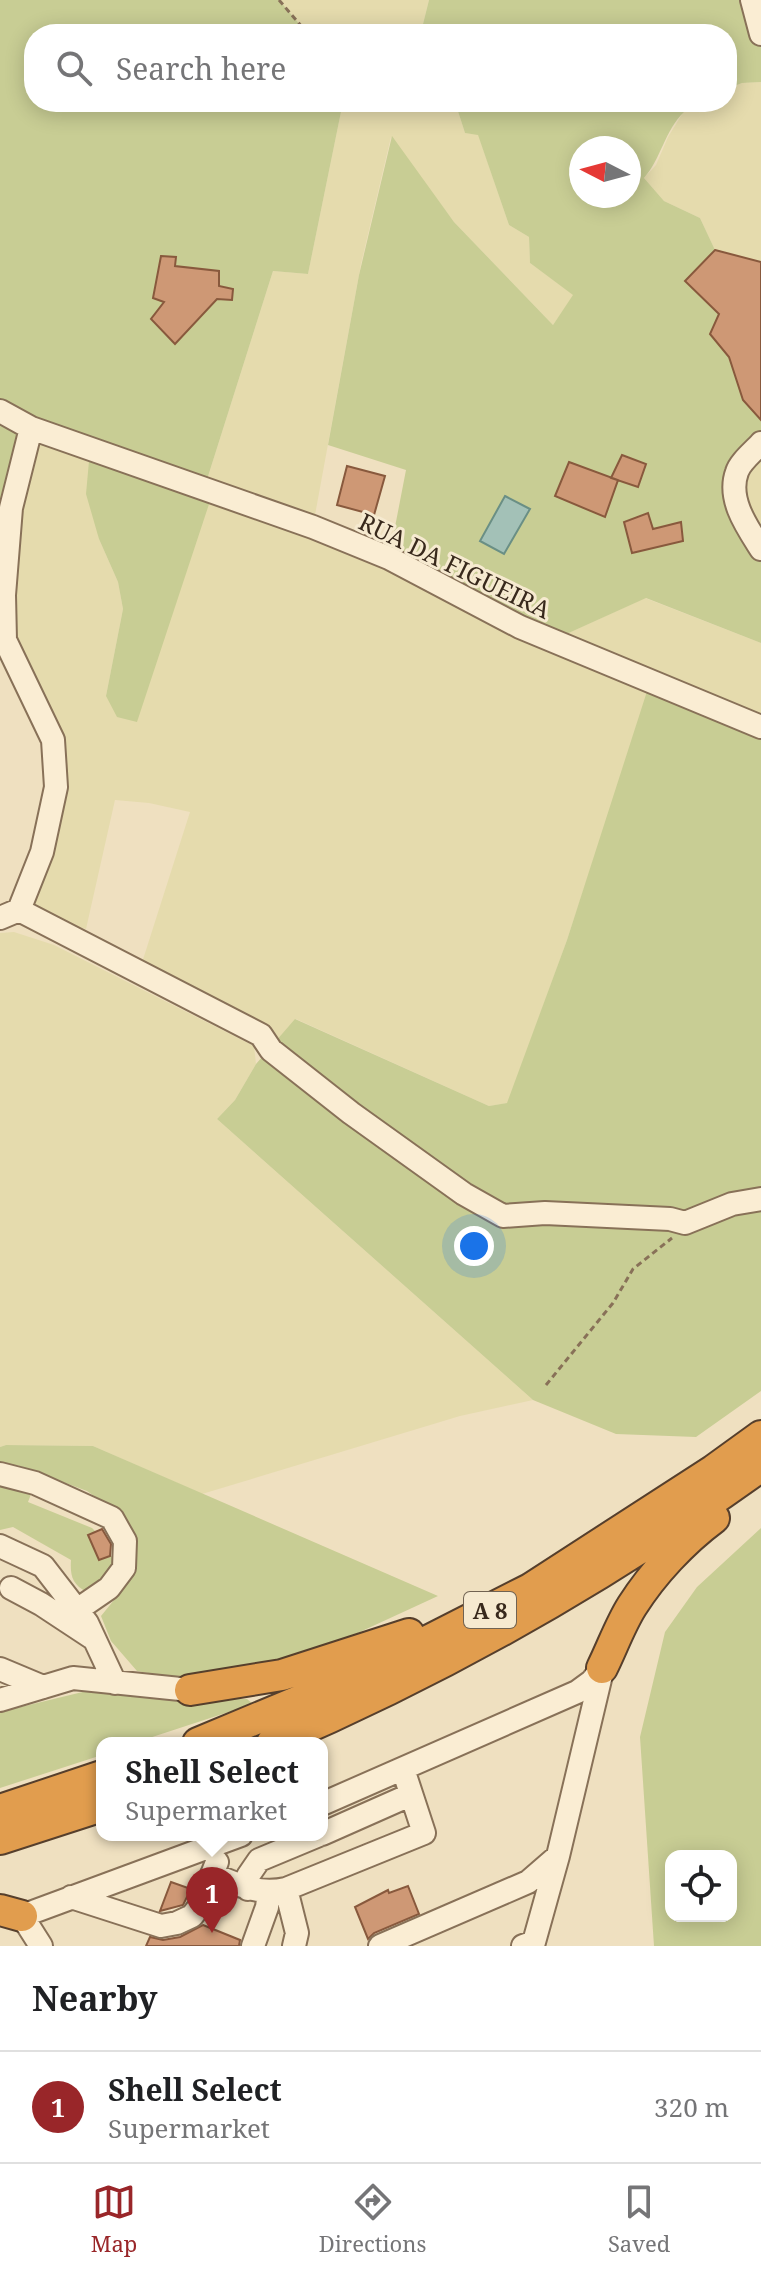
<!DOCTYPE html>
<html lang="en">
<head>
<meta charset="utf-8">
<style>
	:root { --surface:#fff; --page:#f6f6f6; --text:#202124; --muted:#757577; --line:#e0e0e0; --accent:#992629 }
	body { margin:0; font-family:"Noto Serif",serif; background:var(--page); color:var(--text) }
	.controls { position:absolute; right:24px; bottom:24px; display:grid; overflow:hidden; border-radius:16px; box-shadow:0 4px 20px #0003 }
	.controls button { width:72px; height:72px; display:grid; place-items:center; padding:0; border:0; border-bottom:2px solid var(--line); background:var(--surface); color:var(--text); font:40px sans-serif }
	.compass { position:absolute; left:569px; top:136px; width:72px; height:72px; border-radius:50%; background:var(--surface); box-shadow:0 4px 20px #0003; rotate:276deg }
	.you { position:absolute; left:474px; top:1246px; width:28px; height:28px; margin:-20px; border:6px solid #fff; border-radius:50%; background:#1a73e8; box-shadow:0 0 0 12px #1a73e833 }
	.badge { display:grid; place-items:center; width:52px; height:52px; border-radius:50%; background:var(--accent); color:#fff; font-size:26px; font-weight:700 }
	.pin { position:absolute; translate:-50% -66px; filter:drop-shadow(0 2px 4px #0008) }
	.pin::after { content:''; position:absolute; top:42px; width:28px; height:24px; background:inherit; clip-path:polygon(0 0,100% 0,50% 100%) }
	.popup { position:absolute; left:96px; top:1737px; width:232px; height:104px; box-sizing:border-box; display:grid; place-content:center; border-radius:16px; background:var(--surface); filter:drop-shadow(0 2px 6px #0005); font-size:26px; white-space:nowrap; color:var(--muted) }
	.popup b { font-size:30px; color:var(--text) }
	.popup::after { content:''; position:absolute; left:50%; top:100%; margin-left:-16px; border:16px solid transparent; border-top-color:var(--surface) }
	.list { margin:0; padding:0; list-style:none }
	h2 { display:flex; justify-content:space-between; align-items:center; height:104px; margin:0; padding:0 32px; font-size:34px }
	h2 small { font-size:26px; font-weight:400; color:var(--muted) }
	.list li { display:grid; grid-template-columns:52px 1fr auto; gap:24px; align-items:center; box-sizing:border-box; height:112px; padding:0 32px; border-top:2px solid var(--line) }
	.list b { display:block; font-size:30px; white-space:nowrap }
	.list p { margin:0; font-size:26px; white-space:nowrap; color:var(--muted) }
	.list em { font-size:26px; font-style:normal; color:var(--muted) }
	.icon { flex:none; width:44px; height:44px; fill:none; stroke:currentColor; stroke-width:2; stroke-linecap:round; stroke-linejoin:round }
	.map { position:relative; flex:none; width:761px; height:1946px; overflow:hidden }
	.search { position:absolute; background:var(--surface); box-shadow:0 4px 20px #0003; left:24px; right:24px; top:24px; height:88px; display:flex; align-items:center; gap:20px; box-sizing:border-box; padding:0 28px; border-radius:32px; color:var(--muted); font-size:30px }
	.sheet { height:216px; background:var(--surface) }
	nav { display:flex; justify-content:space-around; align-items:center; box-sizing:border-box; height:112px; border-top:2px solid var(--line); background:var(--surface); font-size:22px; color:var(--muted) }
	nav a { display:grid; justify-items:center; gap:4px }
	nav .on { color:var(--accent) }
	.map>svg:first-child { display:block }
	.farmland { fill:#e5dbad }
	.green { fill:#c8cd94; fill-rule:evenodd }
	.water { fill:#a3c1b7; stroke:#6a8f85; stroke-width:2 }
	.building { fill:#ce9875; stroke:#88593d; stroke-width:2 }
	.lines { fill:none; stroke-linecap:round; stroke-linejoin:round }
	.minor-casing { stroke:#887158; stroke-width:26 }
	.highway-casing { stroke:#563f2c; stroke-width:34 }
	.path { stroke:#887158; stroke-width:3; stroke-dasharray:6 4; stroke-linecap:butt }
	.minor { stroke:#faedd3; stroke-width:22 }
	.highway { stroke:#e19d4e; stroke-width:30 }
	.labels { text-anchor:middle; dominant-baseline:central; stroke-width:6; stroke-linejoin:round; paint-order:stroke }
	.shield { fill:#f6ead0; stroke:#716352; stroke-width:2 }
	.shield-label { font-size:22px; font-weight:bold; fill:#38291c }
	.street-label { font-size:24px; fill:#38291c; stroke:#f6ead0 }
</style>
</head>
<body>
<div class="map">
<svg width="761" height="1946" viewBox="0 0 761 1946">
	<rect width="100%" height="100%" fill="#efe0c0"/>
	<path class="farmland" d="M 279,0 L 429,0 L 422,28 L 423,34 L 308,34 Z
		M 761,82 L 761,262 L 715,250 L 700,218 L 664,201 L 644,178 L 656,165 L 668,137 L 684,111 L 700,102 L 727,102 L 727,89 L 742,83 Z
		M 343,102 L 455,102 L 465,133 L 478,134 L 509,225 L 529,237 L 530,263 L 574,295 L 553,325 L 454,222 L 391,137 L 361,264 L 313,526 L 551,641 L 645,598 L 761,643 L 761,727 L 604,828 L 567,940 L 508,1103 L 489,1106 L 296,1019 L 271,1050 L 139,972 L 190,812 L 149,803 L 115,800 L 86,929 L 19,910 L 56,787 L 26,685 L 4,595 L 31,428 L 90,450 L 99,539 L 118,582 L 123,609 L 106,696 L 204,489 L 273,271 L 308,274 Z
		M 761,443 L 761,526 L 747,527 L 737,471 Z
		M 14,932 L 54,945 L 254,1046 L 256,1064 L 235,1100 L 217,1119 L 533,1400 L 460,1416 L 202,1494 L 93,1446 L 6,1445 L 0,1447 L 0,933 Z"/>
	<path class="green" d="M 0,0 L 279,0 L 308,34 L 34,34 L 34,102 L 343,102 L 308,274 L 273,271 L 204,489 L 213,492 L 137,722 L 117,717 L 106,696 L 123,609 L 118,582 L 99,539 L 86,494 L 90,450 L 31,428 L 0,641 Z
		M 429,0 L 752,0 L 761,34 L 761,82 L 742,83 L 727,89 L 727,34 L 423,34 L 422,28 Z
		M 455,102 L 700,102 C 695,105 688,107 684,112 C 665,130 661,159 644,178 L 664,201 L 700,218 L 715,250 L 686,281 L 719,314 L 710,334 L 729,357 L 743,400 L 761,420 L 761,443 L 737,471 L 747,527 L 761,526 L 761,643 L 646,598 L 551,641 L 389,558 L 406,470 L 328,445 L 359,275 L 392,136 L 454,222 L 553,325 L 573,295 L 530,263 L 529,237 L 509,225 L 478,135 L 465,133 ZM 581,148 L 629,148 L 629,196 L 581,196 Z
		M 650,682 L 761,728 L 761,1391 L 696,1437 L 616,1434 L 533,1400 L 217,1119 L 235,1100 L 256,1064 L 295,1019 L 489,1106 L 507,1103 L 567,940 Z
		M 6,1445 L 93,1446 L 438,1596 L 349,1637 L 287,1662 L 182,1679 L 137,1671 L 111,1641 L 101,1616 L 123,1589 L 135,1550 L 122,1516 L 87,1491 L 17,1465 L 0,1467 L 0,1447 Z
		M 0,1487 L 33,1489 L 28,1502 L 92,1528 L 96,1532 L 91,1534 L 100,1560 L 117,1554 L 116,1568 L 87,1592 C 72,1585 70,1575 71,1560 L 13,1527 L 0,1530 Z
		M 761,1528 L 761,1946 L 654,1946 L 640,1737 L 665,1632 L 697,1587 ZM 671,1856 L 731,1856 L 731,1916 L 671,1916 Z
		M 99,1688 L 188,1699 L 247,1699 L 253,1704 L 134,1743 L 102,1743 L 102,1755 L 0,1788 L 0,1712 Z"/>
	<path class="water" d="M 505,496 L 530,509 L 504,554 L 480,541 Z"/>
	<path class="building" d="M 715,250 L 761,262 L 761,420 L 743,400 L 729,357 L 710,334 L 719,314 L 685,281 Z
		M 161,256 L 176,257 L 175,266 L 219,271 L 219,286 L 233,289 L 232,300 L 217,299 L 175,344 L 151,319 L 164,302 L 153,298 Z
		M 622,455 L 646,464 L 638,487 L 611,478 Z
		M 569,462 L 618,480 L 605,517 L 555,496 Z
		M 347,466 L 385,476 L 374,515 L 337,505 Z
		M 648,513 L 653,529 L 681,522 L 683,541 L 632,553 L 624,522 Z
		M 102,1529 L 111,1544 L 110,1556 L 99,1560 L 88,1535 Z
		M 171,1882 L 191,1889 L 183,1905 L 160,1911 Z
		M 408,1886 L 419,1914 L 374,1933 L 368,1939 L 355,1907 L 388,1890 L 389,1893 Z
		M 203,1925 L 240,1940 L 239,1946 L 146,1946 L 150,1937 L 163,1940 L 180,1937 Z"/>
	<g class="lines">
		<defs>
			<path id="minor" d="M 752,0 L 761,34
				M 0,411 L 31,428 L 313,527 L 389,558 L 520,627 L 761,727
				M 761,443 C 754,451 740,462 737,472 C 727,499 747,527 761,549
				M 19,910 L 261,1035 L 271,1050 L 351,1113 L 464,1194 L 503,1216 L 545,1213 L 670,1219 L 685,1223 L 732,1204 L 761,1199
				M 0,918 L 19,910 L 42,852 L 56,787 L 53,740 L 5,640 L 4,595 L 11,508 L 31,428
				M 0,1474 L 35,1483 L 112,1518 L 125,1541 L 124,1568 L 109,1588 L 77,1610
				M 0,1546 L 43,1566 L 87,1623 L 115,1683
				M 11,1588 L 41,1604 L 91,1637
				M 0,1669 L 43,1687
				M 0,1700 L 73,1678 L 190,1690
				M 322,1804 L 577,1692 L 592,1681 L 602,1668
				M 322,1834 L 410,1795
				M 212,1874 C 238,1885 258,1895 286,1889 L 424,1833 L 403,1769
				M 248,1889 L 248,1876 L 259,1860 L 319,1835
				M 286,1889 L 297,1933 L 294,1946
				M 71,1897 L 161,1926 L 177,1923 L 192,1916 L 199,1907 L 217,1862
				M 41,1946 L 22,1916 L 241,1835
				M 253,1946 L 267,1907 L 269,1892
				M 380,1946 L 528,1882 L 558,1856
				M 523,1946 L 534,1942 L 558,1856 L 602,1671"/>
			<path id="highway" d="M 602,1668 C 612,1648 620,1625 632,1606 C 653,1573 683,1541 714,1518
				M 190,1690 L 282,1675 L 409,1634
				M 198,1743 L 359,1676 L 530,1589 L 714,1470 L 761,1436
				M 272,1743 C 445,1669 608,1576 761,1466
				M 0,1810 L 102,1776
				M 0,1839 L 102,1806
				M 0,1910 L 22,1916"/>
		</defs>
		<use href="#minor" class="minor-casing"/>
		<use href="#highway" class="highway-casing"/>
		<path class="path" d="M 279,0 L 308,34
			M 546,1385 L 613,1303 L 633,1269 L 672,1238"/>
		<use href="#minor" class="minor"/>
		<use href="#highway" class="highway"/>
	</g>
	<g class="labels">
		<rect class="shield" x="464" y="1592" width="52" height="36" rx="6"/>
		<g class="shield-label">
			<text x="490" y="1610">A 8</text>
		</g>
		<g class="street-label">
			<text transform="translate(455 565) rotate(26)">RUA DA FIGUEIRA</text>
		</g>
	</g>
</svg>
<div class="controls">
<button><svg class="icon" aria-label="locate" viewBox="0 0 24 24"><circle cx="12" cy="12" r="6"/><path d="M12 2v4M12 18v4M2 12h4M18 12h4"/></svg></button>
</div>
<svg class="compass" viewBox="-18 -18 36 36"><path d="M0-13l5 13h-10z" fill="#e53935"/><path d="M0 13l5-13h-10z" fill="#757577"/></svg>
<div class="you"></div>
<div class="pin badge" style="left:212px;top:1933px">1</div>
<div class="popup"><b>Shell Select</b>Supermarket</div>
<div class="search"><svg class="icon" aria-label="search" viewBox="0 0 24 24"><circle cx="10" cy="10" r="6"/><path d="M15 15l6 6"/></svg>Search here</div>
</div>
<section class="sheet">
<h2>Nearby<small></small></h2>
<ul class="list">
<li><span class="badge">1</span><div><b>Shell Select</b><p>Supermarket</p></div><em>320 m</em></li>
</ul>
</section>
<nav>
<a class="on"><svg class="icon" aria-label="map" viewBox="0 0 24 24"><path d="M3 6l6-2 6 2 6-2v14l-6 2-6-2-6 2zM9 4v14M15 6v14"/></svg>Map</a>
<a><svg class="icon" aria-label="directions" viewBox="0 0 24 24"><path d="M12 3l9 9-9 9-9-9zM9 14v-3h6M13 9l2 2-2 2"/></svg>Directions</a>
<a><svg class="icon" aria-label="saved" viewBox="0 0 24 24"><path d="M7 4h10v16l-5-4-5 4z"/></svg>Saved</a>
</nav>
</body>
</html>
